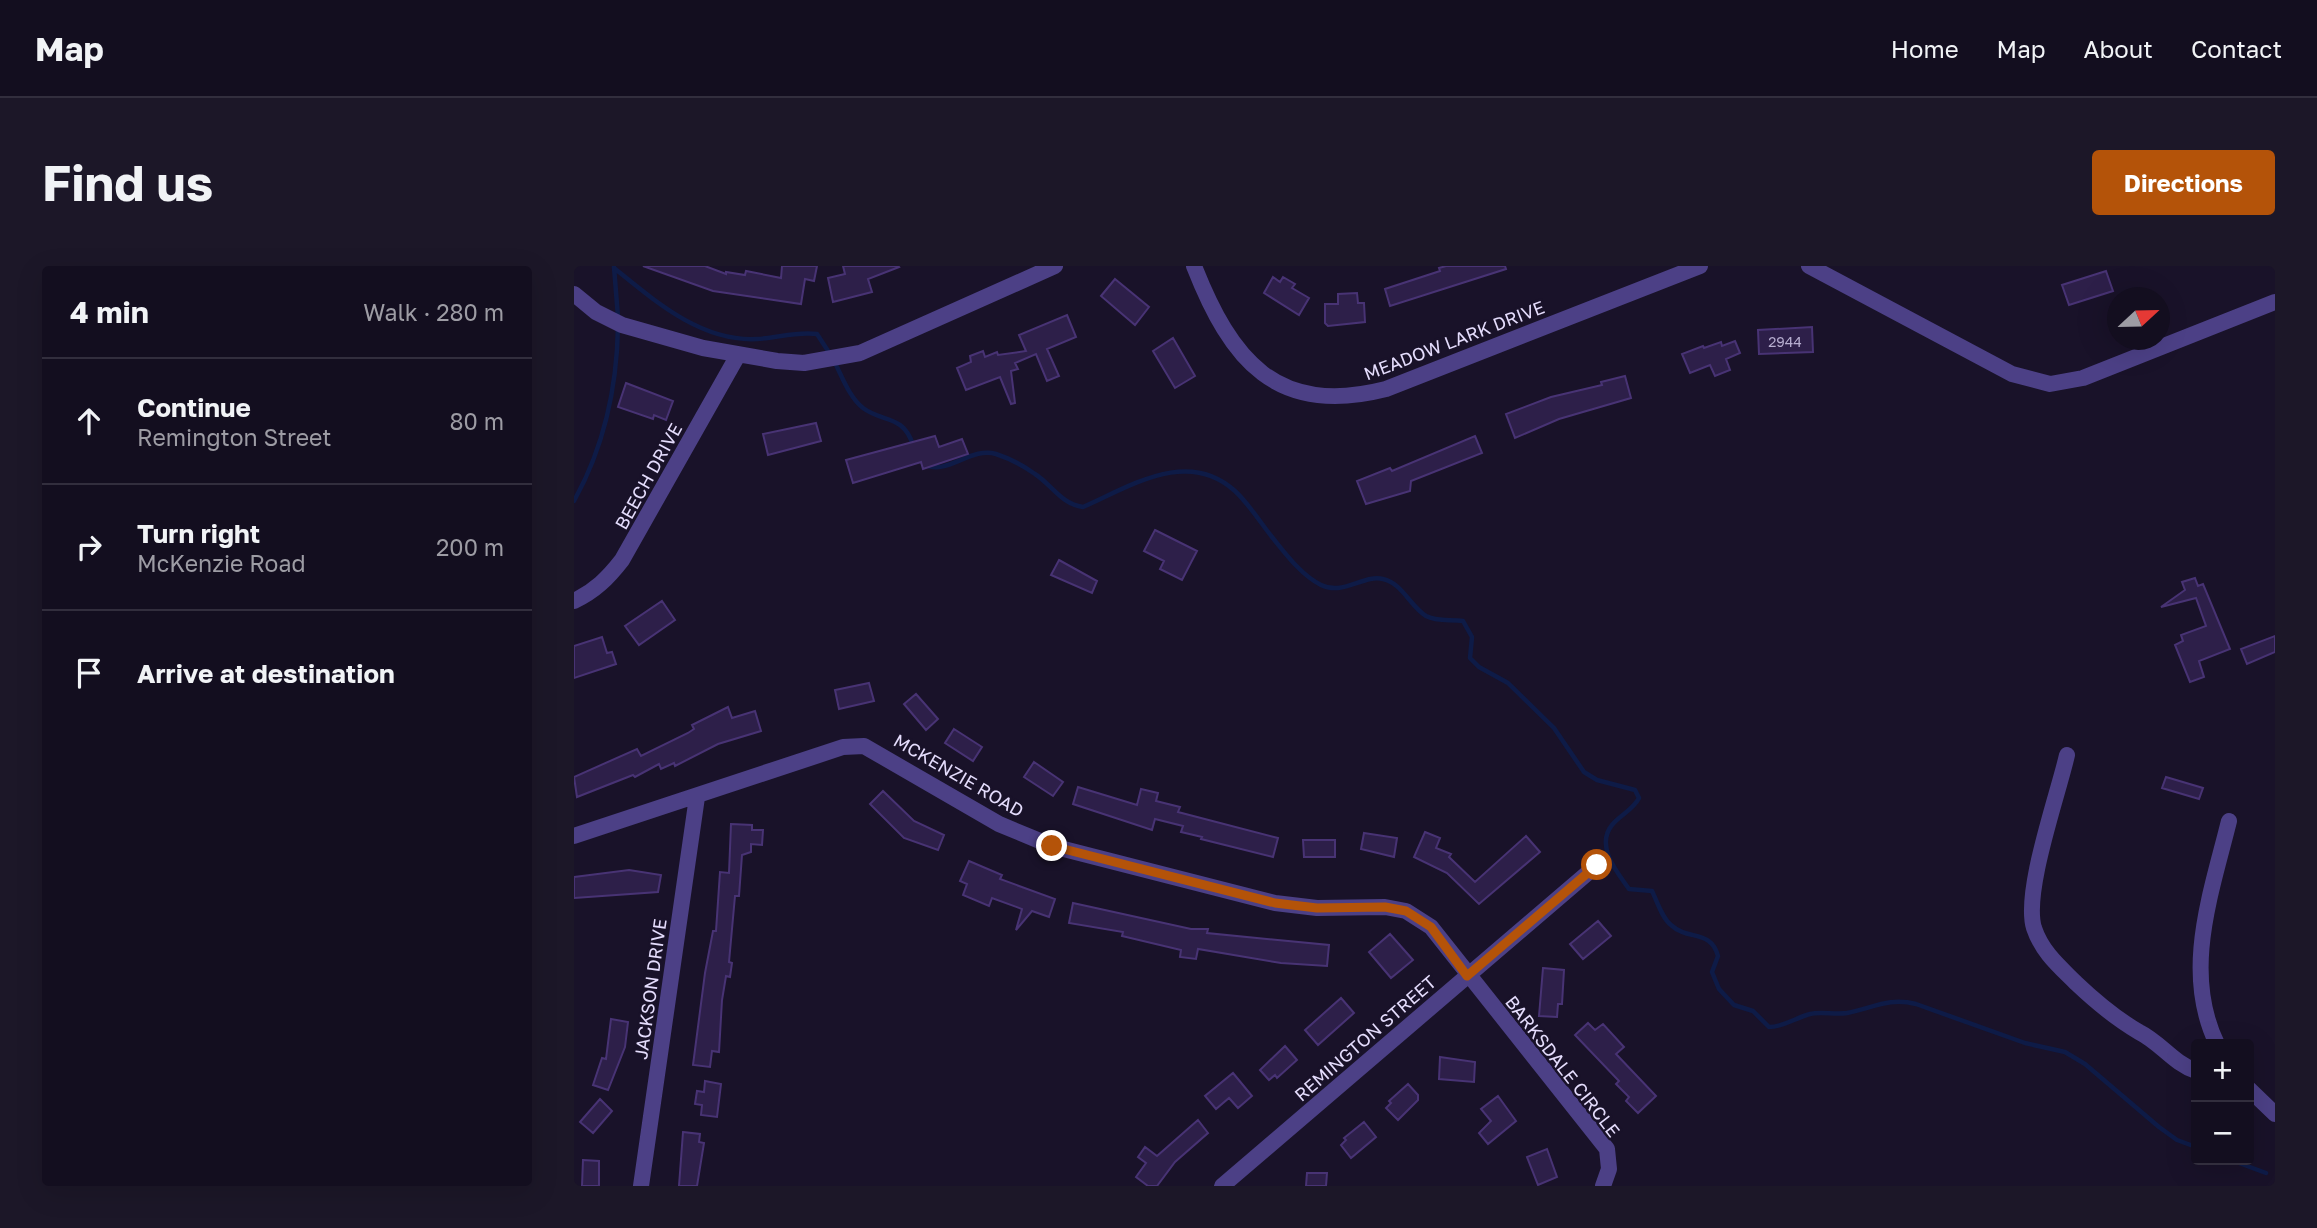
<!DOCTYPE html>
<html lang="en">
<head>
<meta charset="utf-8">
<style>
	:root { --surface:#130e1f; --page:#1c1728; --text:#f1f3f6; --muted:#9d9ca4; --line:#322e3d; --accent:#b45309 }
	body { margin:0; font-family:"Golos Text",sans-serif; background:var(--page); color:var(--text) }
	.controls { position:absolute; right:21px; bottom:21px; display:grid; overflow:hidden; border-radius:7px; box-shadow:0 7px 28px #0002 }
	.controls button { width:63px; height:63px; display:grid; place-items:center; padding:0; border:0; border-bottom:2px solid var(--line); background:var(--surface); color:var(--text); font:35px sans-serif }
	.compass { position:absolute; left:1533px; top:21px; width:63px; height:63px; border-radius:50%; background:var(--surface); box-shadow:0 7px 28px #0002; rotate:68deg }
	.stop { position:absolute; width:21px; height:21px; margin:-16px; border:5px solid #b45309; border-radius:50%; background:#fff }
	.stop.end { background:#b45309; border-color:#fff; box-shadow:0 2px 7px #0008 }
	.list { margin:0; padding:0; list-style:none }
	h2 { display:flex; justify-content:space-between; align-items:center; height:91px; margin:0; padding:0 28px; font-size:30px }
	h2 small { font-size:23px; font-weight:400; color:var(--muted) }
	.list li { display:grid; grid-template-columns:46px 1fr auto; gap:21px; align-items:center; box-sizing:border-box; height:126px; padding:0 28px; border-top:2px solid var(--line) }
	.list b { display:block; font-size:26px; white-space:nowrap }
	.list p { margin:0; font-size:23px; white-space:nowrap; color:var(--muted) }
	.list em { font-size:23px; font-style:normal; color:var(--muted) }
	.icon { flex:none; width:38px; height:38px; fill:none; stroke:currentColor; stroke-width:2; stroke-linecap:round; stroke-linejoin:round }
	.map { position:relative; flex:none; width:1701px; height:920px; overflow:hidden; border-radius:7px }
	header { display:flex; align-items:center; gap:42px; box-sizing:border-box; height:98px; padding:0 35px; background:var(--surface); border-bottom:2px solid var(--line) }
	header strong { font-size:33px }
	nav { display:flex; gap:38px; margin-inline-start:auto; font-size:24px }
	.intro { display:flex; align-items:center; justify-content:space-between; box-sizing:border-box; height:168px; padding:0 42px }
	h1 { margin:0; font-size:49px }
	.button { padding:18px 32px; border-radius:7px; background:var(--accent); color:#fff; font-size:24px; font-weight:700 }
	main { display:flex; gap:42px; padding:0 42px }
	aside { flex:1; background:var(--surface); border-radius:7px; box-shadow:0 7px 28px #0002 }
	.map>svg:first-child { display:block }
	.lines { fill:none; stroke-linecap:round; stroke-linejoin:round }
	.stream { stroke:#0e1b47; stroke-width:4.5 }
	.building { fill:#2d1f49; stroke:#483374; stroke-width:2 }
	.minor { stroke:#4c4086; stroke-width:16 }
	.route { stroke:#b45309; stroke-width:9 }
	.labels { text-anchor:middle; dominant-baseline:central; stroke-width:5; stroke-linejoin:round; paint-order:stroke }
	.number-label { font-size:14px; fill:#b7aed0 }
	.street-label { font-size:18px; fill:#e5ddfd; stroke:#191229 }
</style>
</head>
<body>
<header>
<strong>Map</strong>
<nav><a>Home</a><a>Map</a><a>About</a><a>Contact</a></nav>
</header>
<div class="intro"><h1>Find us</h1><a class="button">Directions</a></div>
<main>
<aside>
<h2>4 min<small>Walk · 280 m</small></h2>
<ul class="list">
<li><svg class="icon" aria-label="ahead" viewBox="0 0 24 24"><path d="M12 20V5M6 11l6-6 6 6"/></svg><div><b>Continue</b><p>Remington Street</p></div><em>80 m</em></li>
<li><svg class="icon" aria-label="right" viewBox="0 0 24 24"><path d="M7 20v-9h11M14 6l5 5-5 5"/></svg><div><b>Turn right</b><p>McKenzie Road</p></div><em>200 m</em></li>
<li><svg class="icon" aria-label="arrive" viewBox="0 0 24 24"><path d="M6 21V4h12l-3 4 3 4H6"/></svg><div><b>Arrive at destination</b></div></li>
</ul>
</aside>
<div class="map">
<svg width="1701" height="920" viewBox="0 0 1701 920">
	<rect width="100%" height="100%" fill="#191229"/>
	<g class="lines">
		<path class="stream" d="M 40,1 L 44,51
			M 40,2 C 81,35 127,76 183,73 C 203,72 223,65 243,68 L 256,88
			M 260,95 C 268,110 275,131 289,142 C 309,157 329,148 339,179
			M 350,198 C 372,211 397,180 422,188 C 434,192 450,200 461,208 C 478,219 487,238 509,241 C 557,220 614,182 661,225 C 675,238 686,256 698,271 C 711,287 727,309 747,319 C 770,330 790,308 809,313 C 828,317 836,340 852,350 C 863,356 877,353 889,355 L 898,371 L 896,392 L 905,401 L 934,417 L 980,462 L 1010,506 L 1023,514 L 1061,524 L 1065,532 C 1059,544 1046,549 1038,559 C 1021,580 1043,606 1055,623 L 1078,625 C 1083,635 1088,652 1097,659 C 1114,675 1137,663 1144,690 L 1138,706 L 1145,723 L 1160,739 L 1179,745 L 1195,761 C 1210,761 1221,752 1236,748 C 1247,745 1261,749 1273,747 C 1299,742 1315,731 1342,738 L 1451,777 L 1491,786 L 1511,798 L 1585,861 L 1603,874 L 1622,881
			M 0,235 C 30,181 43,122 44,60
			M 1657,894 L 1692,907"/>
	</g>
	<path class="building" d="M 69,0 L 131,0 L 152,8 L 152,6 L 171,9 L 172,5 L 207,12 L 208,0 L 243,0 L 240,15 L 231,13 L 227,38 L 139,25 Z
		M 269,0 L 324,0 L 325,1 L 294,13 L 298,26 L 259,36 L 254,12 L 271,8 Z
		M 872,0 L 931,0 L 932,3 L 816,40 L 811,23 L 866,5 L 865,2 Z
		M 1532,5 L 1539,25 L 1495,39 L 1488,19 Z
		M 699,11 L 706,16 L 709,11 L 721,18 L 718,22 L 735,32 L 725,49 L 690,27 Z
		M 541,13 L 575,41 L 561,59 L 527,30 Z
		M 783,27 L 784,37 L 790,37 L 791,56 L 754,60 L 751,57 L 751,38 L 764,38 L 764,28 Z
		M 493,49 L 502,71 L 473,83 L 485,110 L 473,115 L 462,88 L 441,97 L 444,103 L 437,105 L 441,137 L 437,138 L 426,111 L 392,124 L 383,102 L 397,96 L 396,90 L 409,85 L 411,91 L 423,86 L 424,89 L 452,85 L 445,69 Z
		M 1238,61 L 1239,86 L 1185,88 L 1184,64 Z
		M 599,72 L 621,110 L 601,122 L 579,85 Z
		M 1161,75 L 1166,87 L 1152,93 L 1156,104 L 1141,110 L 1136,99 L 1116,107 L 1108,88 L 1129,80 L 1130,82 L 1147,76 L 1148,80 Z
		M 1051,110 L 1057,132 L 985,153 L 941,172 L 932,148 L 977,131 L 1028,119 L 1027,116 Z
		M 52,117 L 99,135 L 92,154 L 80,149 L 79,153 L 44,141 Z
		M 242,157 L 247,175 L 194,189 L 189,168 Z
		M 361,170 L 365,181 L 388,173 L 394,188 L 349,203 L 347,196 L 279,217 L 272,194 Z
		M 901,170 L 908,187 L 837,215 L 836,225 L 792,238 L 783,215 L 816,202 L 818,205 Z
		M 581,264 L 623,285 L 608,314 L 586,303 L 590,295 L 570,285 Z
		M 485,294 L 523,315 L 518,327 L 477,309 Z
		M 1621,312 L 1624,320 L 1629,318 L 1656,383 L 1625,395 L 1630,411 L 1616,416 L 1601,379 L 1609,375 L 1607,369 L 1632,360 L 1622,332 L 1587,341 L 1611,324 L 1608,316 Z
		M 88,335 L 101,354 L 65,379 L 51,360 Z
		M 1701,370 L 1701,386 L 1673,398 L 1667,383 Z
		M 28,371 L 33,387 L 38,386 L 42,398 L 0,412 L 0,380 Z
		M 295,417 L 300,435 L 265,443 L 261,424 Z
		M 342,428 L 364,453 L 352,464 L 330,438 Z
		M 154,441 L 158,452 L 181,445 L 187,465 L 144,478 L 101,500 L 100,497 L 87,503 L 85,498 L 61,511 L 59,509 L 3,531 L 0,511 L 63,483 L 67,490 L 114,467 L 120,463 L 118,459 Z
		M 380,463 L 408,481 L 399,495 L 371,477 Z
		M 460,496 L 489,516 L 479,530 L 450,511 Z
		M 1592,511 L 1629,522 L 1625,533 L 1588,522 Z
		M 504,521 L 563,539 L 567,523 L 584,527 L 582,535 L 606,541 L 604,546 L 704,572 L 699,591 L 627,573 L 628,571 L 607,566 L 609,560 L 581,553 L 578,564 L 499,538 Z
		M 309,525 L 340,555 L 370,569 L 364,584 L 330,572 L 296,538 Z
		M 157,558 L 178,559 L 178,564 L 189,564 L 188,579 L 177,578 L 177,586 L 168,589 L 165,630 L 161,630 L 155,696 L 158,697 L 156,711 L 152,710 L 148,734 L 145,786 L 138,785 L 136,801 L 119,799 L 131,707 L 139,665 L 142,665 L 146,606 L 155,607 Z
		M 851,566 L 866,572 L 862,582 L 877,588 L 875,591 L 901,616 L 952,570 L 966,586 L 905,638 L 873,607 L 840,591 Z
		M 790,567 L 823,572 L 820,591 L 787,583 Z
		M 729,574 L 761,574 L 761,591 L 730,591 Z
		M 395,595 L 428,609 L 426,613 L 481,633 L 475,651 L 458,645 L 442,664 L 448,643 L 418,632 L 415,640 L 389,629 L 393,618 L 386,615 Z
		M 55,604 L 87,609 L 84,626 L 0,632 L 0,611 Z
		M 499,637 L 617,663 L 634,663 L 633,667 L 755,679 L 753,700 L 707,697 L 624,683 L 622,693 L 606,691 L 607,684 L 548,670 L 549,666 L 495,657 Z
		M 1024,655 L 1037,670 L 1009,693 L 996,678 Z
		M 816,668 L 839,694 L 817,712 L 795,686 Z
		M 969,702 L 990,704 L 988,738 L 984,738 L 983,751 L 965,750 Z
		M 767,732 L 780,747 L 744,779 L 731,764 Z
		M 37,753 L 54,756 L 51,781 L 34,824 L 19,819 L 28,792 L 32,793 Z
		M 1014,757 L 1021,764 L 1029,758 L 1050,781 L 1042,788 L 1082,830 L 1064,847 L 1052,835 L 1055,831 L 1042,818 L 1045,815 L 1001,769 Z
		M 711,780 L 723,794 L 703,812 L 701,809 L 695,814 L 686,804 Z
		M 866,791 L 901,796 L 900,816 L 865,813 Z
		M 659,807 L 678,830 L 664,842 L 655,832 L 642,843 L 631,830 Z
		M 131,815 L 147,818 L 143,851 L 127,849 L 128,839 L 121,838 L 123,825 L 130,826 Z
		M 834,818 L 844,829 L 844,834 L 824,854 L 812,842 L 817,837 L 815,835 Z
		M 924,830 L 942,855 L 914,878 L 905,867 L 917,855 L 907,843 Z
		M 26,833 L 38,845 L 19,867 L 6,856 Z
		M 624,854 L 634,867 L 601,896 L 583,920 L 574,920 L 562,911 L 572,897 L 564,891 L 571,881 L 583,890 Z
		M 790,856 L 802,871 L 777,892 L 767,879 L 772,874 L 770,872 Z
		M 109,866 L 126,868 L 125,876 L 130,877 L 123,920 L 105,920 Z
		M 973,883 L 983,911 L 964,919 L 953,891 Z
		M 9,894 L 25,895 L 25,920 L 8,920 Z
		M 733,907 L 753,907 L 752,920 L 732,920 Z"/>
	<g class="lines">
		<path class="minor" d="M 620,0 C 657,94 702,151 812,123 L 1126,0
			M 1235,0 L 1438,108 L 1476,118 L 1509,112 L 1701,36
			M 0,28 L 22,46 L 48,59 L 129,82 L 203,95 L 230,97 L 286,87 L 481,0
			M 0,335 C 21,325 34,312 48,294 L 164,89
			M 1493,489 C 1484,529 1449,626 1460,662 C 1468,686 1485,700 1502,717 C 1522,736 1541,752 1565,766 C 1587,777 1599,797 1622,805
			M 0,570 L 269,481 L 290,480 L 425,558 L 478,580 L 701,637 L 743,642 L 811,641 L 832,645 L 857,661 L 1033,883 L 1035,903 L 1029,920
			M 1643,778 C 1608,706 1637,628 1655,555
			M 1675,823 L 1701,848
			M 67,920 L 123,531
			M 648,920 L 1023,599"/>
	</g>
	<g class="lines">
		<path class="route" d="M 478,580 L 701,637 L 743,642 L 811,641 L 832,645 L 857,661 L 893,710 L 1023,599"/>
	</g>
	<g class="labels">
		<g class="number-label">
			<text x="1211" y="75">2944</text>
		</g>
		<g class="street-label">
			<text transform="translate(880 74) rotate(-21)">MEADOW LARK DRIVE</text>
			<text transform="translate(74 210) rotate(-61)">BEECH DRIVE</text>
			<text transform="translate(385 509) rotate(30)">MCKENZIE ROAD</text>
			<text transform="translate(76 723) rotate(-82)">JACKSON DRIVE</text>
			<text transform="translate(791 772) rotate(-41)">REMINGTON STREET</text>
			<text transform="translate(989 800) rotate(52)">BARKSDALE CIRCLE</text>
		</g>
	</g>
</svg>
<div class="controls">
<button>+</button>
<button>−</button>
</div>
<svg class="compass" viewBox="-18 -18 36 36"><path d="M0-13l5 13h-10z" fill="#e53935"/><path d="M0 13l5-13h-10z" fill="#9d9ca4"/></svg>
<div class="stop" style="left:1023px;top:599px"></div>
<div class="stop end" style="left:478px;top:580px"></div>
</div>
</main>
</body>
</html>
